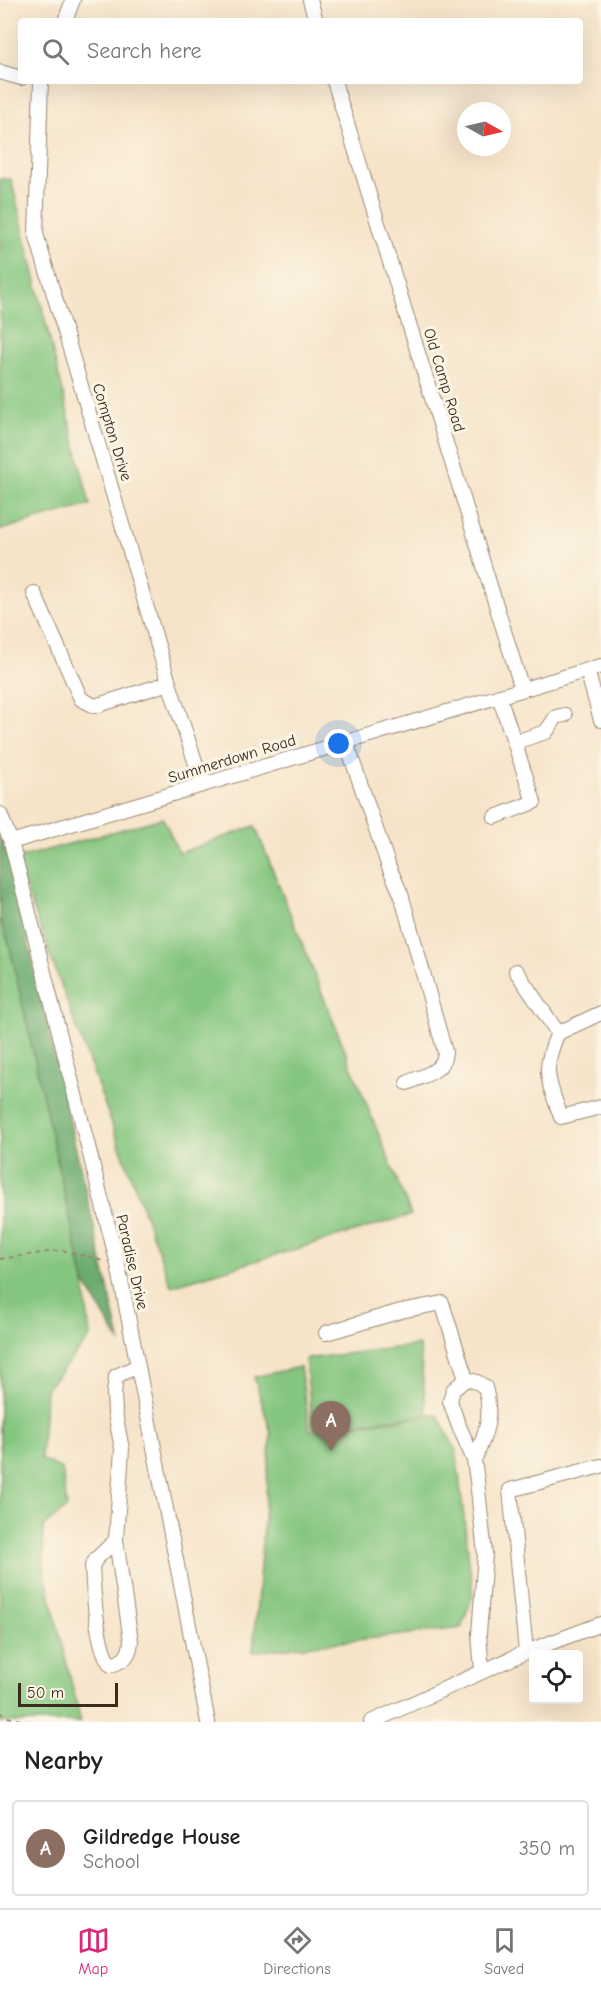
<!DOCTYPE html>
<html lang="en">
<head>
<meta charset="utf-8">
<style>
	:root { --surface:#fff; --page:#f6f6f6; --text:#222; --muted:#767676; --line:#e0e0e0; --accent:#db2777 }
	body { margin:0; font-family:"Comic Neue",sans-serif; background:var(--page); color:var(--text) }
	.controls { position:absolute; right:18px; bottom:18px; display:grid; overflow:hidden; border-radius:6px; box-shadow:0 6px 24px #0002 }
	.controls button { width:54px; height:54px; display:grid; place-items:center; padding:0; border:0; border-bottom:2px solid var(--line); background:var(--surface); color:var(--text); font:30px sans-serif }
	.compass { position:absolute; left:457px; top:102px; width:54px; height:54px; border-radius:50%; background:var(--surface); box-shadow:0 6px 24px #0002; rotate:98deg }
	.scale { position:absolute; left:18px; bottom:15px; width:100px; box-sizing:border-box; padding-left:6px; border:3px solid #3b2a1e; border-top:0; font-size:16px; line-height:21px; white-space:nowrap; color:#3b2a1e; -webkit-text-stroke:4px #fcf5e5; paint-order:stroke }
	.you { position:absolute; left:339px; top:744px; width:21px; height:21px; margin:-15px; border:4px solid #fff; border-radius:50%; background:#1a73e8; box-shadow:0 0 0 9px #1a73e833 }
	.badge { display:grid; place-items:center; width:39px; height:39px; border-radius:50%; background:var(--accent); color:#fff; font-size:20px; font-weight:700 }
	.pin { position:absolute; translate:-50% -50px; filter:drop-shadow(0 2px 3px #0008) }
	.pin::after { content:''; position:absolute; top:32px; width:21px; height:18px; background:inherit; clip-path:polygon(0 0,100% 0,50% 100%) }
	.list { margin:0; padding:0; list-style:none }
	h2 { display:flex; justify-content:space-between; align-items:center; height:78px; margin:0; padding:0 24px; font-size:26px }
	h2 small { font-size:20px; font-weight:400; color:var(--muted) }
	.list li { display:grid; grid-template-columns:39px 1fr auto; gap:18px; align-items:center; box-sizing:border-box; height:96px; margin:0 12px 12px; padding:0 12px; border:2px solid var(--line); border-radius:6px }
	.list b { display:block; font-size:22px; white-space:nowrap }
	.list p { margin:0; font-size:20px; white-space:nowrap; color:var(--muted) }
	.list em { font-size:20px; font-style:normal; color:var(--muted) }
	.icon { flex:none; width:33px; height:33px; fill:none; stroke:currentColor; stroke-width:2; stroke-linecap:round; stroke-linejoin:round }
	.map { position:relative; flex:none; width:601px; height:1722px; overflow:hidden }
	.search { position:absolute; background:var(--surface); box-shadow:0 6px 24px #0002; left:18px; right:18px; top:18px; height:66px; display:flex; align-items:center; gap:15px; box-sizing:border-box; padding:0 21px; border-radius:6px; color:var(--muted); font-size:22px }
	.sheet { height:186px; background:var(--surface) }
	nav { display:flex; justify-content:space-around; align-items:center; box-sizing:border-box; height:84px; border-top:2px solid var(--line); background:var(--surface); font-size:16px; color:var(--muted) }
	nav a { display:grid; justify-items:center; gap:3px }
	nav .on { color:var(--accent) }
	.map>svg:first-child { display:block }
	.green { fill:#84c67f; stroke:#60784e; stroke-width:1.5 }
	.forest { fill:#6bab6e; stroke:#536a46; stroke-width:1.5 }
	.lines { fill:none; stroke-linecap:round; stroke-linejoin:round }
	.minor-casing { stroke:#988774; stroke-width:16 }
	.path { stroke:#988774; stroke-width:2; stroke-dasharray:4.5 4.5; stroke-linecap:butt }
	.minor { stroke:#fff; stroke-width:14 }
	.labels { text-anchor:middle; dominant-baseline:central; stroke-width:6; stroke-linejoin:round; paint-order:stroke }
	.street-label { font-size:16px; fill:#3b2a1e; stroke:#fcf5e5 }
</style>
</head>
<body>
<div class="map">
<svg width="601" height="1722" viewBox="0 0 601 1722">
	<rect width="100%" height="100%" fill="#fcf5e5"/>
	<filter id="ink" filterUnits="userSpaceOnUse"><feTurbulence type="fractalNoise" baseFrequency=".0167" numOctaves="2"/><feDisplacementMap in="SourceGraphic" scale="12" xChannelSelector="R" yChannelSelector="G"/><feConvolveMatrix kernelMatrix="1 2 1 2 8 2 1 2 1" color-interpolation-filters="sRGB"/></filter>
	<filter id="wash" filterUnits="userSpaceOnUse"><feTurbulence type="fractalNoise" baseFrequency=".008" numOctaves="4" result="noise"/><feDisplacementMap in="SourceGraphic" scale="24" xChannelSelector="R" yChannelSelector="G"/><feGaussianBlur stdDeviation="1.35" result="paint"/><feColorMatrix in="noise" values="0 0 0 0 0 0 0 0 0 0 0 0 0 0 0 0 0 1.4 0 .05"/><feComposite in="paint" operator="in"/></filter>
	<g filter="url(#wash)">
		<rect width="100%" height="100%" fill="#f6e4c9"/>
		<path class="green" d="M 0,179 L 11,179 L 90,505 L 0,530 Z
			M 163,818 L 179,853 L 255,826 L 411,1215 L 171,1286 L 15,859 Z
			M 0,920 L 9,943 L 84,1282 L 90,1337 L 46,1389 L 41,1459 L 62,1469 L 67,1507 L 43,1527 L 44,1570 L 81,1722 L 0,1722 Z
			M 419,1345 L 427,1415 L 313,1428 L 305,1359 Z
			M 300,1367 L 310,1431 L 437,1414 L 456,1450 L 473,1595 L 461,1628 L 253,1652 L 271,1433 L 254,1377 Z"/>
		<path class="forest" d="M 0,833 L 7,850 L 121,1344 L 84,1282 L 9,943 L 0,920 Z"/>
	</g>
	<g filter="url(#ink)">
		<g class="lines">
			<defs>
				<path id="minor" d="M 310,0 L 316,21
					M 65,21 L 73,0
					M 0,72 L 21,78
					M 41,81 L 36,234 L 169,683 L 203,785
					M 334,81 L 522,689
					M 34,593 L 81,699 L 95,706 L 169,683
					M 587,670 L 601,720
					M 346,742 L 389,867 L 401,894 L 445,1052 C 444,1072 424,1075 407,1083
					M 515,742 L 546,732 L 556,717 L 565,715
					M 0,814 L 11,842 L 118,1265 L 208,1722
					M 495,817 L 534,802 L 499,696
					M 11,842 L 601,666
					M 516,971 L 558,1033 L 601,1013
					M 558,1033 C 541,1071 548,1080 561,1117 L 601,1107
					M 326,1333 L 401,1311 L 442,1303 L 466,1379
					M 474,1460 C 486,1436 493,1414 485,1387 L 477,1382 L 466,1379 L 453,1390 L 450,1401 L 458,1424 L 474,1460 L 477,1481 L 485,1554 L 479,1634 L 482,1671
					M 116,1540 L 96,1559 L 92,1566 C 93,1588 97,1650 111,1665 C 125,1661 130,1655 131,1641 L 116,1540 L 122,1449 L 115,1413 L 114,1393 L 116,1376 L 138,1366
					M 526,1652 L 510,1490 L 601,1466
					M 371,1722 L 526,1652 L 601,1624"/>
			</defs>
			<use href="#minor" class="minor-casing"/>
			<path class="path" d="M 0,1259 L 62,1250 L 103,1261
				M 0,1712 L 8,1717 L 29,1722"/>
			<use href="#minor" class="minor"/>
		</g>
	</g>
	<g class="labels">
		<g class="street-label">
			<text transform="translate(444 380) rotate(73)">Old Camp Road</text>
			<text transform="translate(112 432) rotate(73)">Compton Drive</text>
			<text transform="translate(232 759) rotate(-17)">Summerdown Road</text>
			<text transform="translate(132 1262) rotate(77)">Paradise Drive</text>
		</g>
	</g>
</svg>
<div class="controls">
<button><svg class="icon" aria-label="locate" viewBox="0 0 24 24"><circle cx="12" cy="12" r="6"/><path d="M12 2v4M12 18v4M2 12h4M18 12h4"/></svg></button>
</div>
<svg class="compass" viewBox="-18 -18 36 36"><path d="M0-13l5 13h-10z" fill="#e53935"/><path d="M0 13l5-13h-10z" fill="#767676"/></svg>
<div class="scale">50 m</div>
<div class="you"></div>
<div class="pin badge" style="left:331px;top:1451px;background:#8d6e63">A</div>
<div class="search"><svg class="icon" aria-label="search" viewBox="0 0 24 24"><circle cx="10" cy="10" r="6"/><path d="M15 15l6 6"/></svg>Search here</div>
</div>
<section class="sheet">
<h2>Nearby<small></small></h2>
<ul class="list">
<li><span class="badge" style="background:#8d6e63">A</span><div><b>Gildredge House</b><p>School</p></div><em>350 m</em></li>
</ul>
</section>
<nav>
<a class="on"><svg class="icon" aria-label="map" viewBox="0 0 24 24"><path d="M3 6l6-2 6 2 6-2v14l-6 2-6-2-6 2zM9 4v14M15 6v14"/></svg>Map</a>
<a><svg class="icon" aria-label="directions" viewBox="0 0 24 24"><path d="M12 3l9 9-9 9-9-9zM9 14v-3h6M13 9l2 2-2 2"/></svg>Directions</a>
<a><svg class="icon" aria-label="saved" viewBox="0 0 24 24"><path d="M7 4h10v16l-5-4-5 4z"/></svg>Saved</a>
</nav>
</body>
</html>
